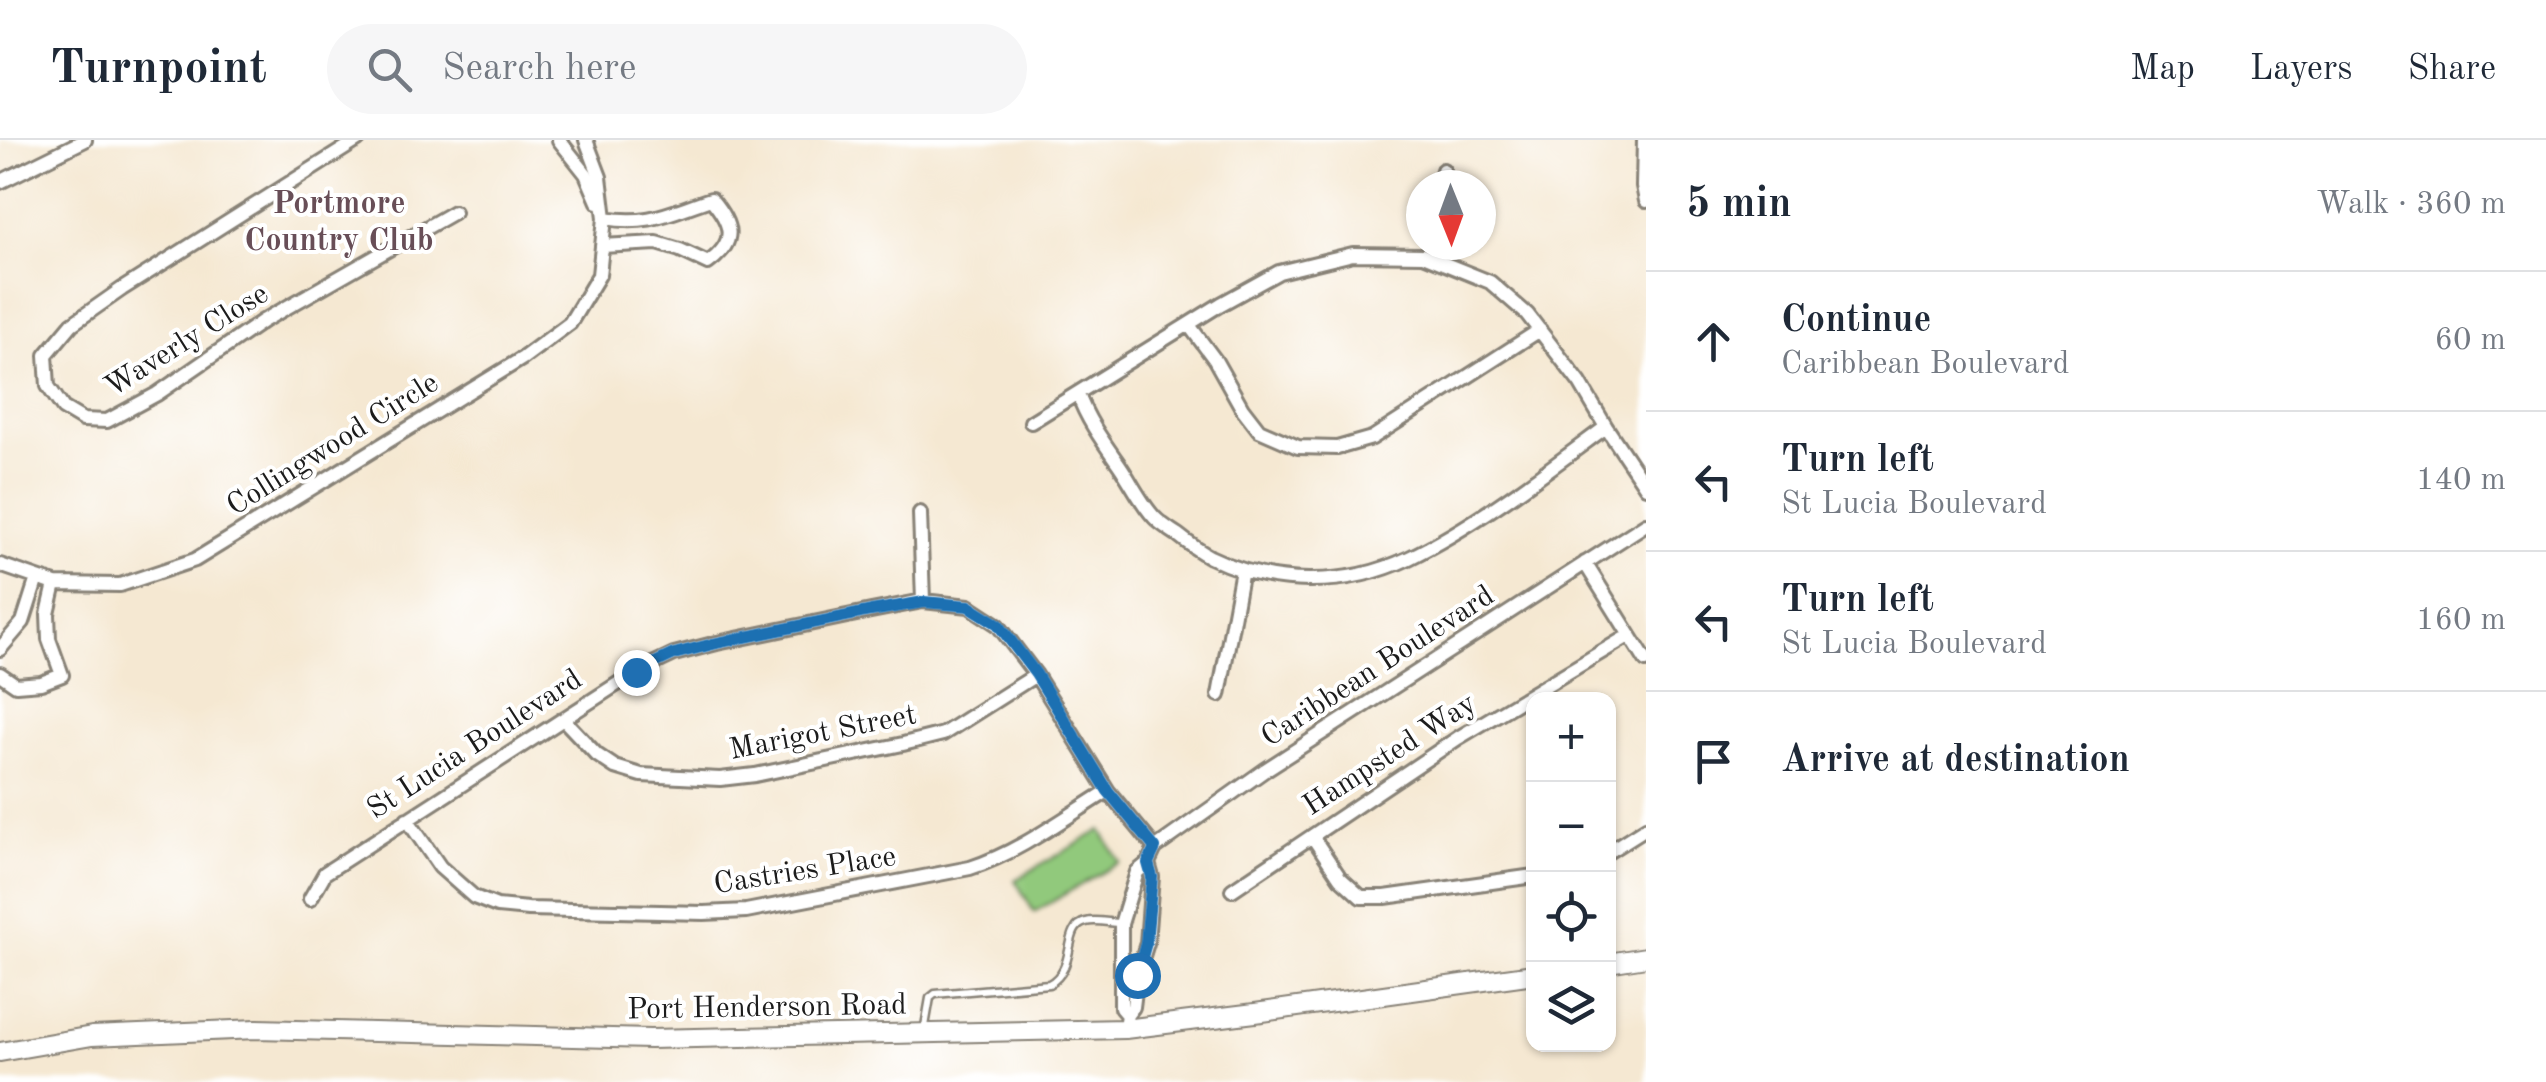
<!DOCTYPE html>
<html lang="en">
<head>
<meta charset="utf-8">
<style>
	:root { --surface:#fff; --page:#f6f6f7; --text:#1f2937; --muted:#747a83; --line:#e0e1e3 }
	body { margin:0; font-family:"Old Standard TT",serif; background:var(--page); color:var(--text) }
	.controls { position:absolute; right:30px; bottom:30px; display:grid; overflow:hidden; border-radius:20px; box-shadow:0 2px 8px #0004 }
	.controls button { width:90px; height:90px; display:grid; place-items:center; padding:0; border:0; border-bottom:2px solid var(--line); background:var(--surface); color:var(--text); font:50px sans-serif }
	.compass { position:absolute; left:1406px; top:30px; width:90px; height:90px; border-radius:50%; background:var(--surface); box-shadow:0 2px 8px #0004; rotate:179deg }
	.stop { position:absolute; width:30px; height:30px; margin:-22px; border:8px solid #1f6fb2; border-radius:50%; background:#fff }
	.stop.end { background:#1f6fb2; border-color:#fff; box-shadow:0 2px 10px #0008 }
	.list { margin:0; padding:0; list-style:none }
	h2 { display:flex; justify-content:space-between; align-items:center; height:130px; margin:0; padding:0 40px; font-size:42px }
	h2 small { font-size:32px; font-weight:400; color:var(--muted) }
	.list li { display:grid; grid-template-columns:65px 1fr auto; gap:30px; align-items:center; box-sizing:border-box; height:140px; padding:0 40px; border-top:2px solid var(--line) }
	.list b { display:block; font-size:38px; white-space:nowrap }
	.list p { margin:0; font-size:32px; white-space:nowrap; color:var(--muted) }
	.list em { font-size:32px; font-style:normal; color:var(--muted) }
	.icon { flex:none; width:55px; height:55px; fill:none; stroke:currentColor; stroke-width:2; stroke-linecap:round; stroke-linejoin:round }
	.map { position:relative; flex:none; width:1646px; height:942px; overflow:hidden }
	header { display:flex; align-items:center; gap:60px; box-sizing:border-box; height:140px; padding:0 50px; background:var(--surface); border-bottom:2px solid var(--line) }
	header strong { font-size:48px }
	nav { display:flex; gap:55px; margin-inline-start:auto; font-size:35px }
	.search { width:700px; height:90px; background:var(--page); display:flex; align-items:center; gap:25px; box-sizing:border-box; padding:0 35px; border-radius:55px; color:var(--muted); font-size:38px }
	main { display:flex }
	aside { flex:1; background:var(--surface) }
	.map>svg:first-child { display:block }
	.green { fill:#91c97b; stroke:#56724c; stroke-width:2.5 }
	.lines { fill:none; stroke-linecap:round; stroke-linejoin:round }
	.lane-casing { stroke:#888277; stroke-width:11 }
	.street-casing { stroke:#888277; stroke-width:18 }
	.secondary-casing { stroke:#888277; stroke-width:22 }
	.lane { stroke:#fff; stroke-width:6 }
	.street { stroke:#fff; stroke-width:12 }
	.secondary { stroke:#fff; stroke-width:18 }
	.route { stroke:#1f6fb2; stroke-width:12 }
	.labels { text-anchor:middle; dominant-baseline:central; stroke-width:8; stroke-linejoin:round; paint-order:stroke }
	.street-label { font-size:30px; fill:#1c1c1c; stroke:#fff }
	.neighbourhood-label { font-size:32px; font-weight:bold; fill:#684e57; stroke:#fff }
</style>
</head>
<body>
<header>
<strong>Turnpoint</strong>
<div class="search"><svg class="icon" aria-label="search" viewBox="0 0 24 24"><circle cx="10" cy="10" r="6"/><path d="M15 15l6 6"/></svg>Search here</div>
<nav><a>Map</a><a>Layers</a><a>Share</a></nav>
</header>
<main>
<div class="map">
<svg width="1646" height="942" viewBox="0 0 1646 942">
	<rect width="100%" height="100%" fill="#fff"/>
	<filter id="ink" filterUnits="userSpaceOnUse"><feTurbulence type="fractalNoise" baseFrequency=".01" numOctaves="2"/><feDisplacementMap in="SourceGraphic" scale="20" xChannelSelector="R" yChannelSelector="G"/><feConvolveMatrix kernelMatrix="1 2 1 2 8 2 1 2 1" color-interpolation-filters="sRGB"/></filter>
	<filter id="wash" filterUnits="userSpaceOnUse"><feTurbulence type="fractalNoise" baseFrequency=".0048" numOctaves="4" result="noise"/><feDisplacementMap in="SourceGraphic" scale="40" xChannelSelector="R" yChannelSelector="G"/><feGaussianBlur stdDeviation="2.25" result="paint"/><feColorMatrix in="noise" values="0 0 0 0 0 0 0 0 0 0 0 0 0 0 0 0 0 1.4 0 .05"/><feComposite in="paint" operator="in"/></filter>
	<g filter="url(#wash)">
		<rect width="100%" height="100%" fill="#f5e8d2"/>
		<path class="green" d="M 1101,690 L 1120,722 L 1034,772 L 1015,740 Z"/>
	</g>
	<g filter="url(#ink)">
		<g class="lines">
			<defs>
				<path id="lane" d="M 924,892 L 930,858 L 935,854 L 1049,844 C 1078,828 1062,787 1086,782 C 1095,779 1110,783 1120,783"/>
				<path id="street" d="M 358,0 L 122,149 L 72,184 L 46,215 L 48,246 L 63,268 L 83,280 L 107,281 L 157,254 L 263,181 L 454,72
					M 559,0 L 586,34 L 598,62
					M 1644,0 L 1643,46 L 1646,61
					M 0,42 L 85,0
					M 1439,45 L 1443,30
					M 602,106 L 657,103 L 680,110 L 708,123 C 738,101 732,84 711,59 C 670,72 650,86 605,78
					M 1189,185 L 1215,220 L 1242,268 L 1259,290 L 1298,307 L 1337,308 L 1372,298 L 1540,190
					M 1078,254 C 1087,280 1104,303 1120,326 C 1131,342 1141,363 1154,377 C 1160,384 1171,390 1178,395 C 1188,403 1199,411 1210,417 C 1271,447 1347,448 1409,418 C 1477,385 1545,332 1606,287
					M 1031,282 L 1221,164 L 1279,132 L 1353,114 L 1423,115 L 1490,142 L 1527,174 L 1580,243 L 1606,287 L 1646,347
					M 920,373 L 923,461
					M 1585,423 L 1646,521
					M 0,425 L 55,444 L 120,445 L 195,420 L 523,218 L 570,183 L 599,135 L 605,78 L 600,37 L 586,0
					M 0,509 L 23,482 L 37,438
					M 0,534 L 16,545 L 41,543 L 62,535 L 49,499 L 48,474 L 55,444
					M 1219,555 L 1242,430
					M 563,579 L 597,615 L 615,627 L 641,635 L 720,639 L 755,635 L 903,604 L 943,594 L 1036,535
					M 407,679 L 440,727 L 474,757 L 497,766 L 528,769 L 704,773 L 746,771 L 970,728 C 1020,712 1064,678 1108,651
					M 1312,696 L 1340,738 L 1361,757 L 1385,757 L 1534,736
					M 1608,712 L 1646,688
					M 1232,750 L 1458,598 L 1630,495
					M 310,759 L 325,733 L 636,532 L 674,514 L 717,503 L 871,471 L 923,461 L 969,466 L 998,485 L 1036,535 L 1108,651 L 1155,708
					M 1127,875 L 1121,868 L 1121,784 L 1137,732 L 1148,723 L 1155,708 L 1265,630 L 1646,384
					M 1126,881 L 1127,875 L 1133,867 L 1137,835 L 1147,803 L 1152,737 L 1148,723"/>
				<path id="secondary" d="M 1608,823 L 1646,817
					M 0,912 L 92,896 L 257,889 L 650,899 L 1125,889 L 1255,873 L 1534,834"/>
			</defs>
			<use href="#lane" class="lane-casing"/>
			<use href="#street" class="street-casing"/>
			<use href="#secondary" class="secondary-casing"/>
			<use href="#lane" class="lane"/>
			<use href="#street" class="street"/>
			<use href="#secondary" class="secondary"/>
		</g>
	</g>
	<g class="lines" filter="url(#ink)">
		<path class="route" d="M 636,532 L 674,514 L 717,503 L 871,471 L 924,462 L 969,466 L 998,484 L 1036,534 L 1108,651 L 1155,708 L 1148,723 L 1152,737 L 1146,803 L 1137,835"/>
	</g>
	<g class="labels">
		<g class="street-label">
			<text transform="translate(187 201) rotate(-32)">Waverly Close</text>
			<text transform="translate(333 305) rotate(-32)">Collingwood Circle</text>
			<text transform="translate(1378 527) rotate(-33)">Caribbean Boulevard</text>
			<text transform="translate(823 593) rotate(-11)">Marigot Street</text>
			<text transform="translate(475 605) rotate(-33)">St Lucia Boulevard</text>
			<text transform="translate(1390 615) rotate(-33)">Hampsted Way</text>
			<text transform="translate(805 731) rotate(-9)">Castries Place</text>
			<text transform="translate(767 868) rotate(-1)">Port Henderson Road</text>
		</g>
		<g class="neighbourhood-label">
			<text x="339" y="65">Portmore<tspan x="339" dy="37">Country Club</tspan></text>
		</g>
	</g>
</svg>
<div class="controls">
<button>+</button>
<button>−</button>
<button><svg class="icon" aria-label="locate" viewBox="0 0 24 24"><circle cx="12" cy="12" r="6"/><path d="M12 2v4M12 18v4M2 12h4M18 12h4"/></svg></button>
<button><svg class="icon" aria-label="layers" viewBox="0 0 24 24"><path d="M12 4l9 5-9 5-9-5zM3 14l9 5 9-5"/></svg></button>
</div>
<svg class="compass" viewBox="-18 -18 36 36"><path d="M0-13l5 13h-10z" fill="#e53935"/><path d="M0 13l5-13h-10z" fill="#747a83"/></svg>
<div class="stop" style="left:1137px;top:835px"></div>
<div class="stop end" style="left:636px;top:532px"></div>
</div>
<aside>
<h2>5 min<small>Walk · 360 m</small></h2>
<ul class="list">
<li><svg class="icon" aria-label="ahead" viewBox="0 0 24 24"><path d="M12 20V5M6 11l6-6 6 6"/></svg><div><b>Continue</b><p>Caribbean Boulevard</p></div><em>60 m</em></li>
<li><svg class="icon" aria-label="left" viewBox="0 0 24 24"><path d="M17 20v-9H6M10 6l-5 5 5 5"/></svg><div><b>Turn left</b><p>St Lucia Boulevard</p></div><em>140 m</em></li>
<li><svg class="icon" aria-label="left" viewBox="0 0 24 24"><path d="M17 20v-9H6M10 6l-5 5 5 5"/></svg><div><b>Turn left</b><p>St Lucia Boulevard</p></div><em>160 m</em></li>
<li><svg class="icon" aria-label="arrive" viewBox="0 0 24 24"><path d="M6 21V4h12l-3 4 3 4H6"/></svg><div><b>Arrive at destination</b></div></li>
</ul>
</aside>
</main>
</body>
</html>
